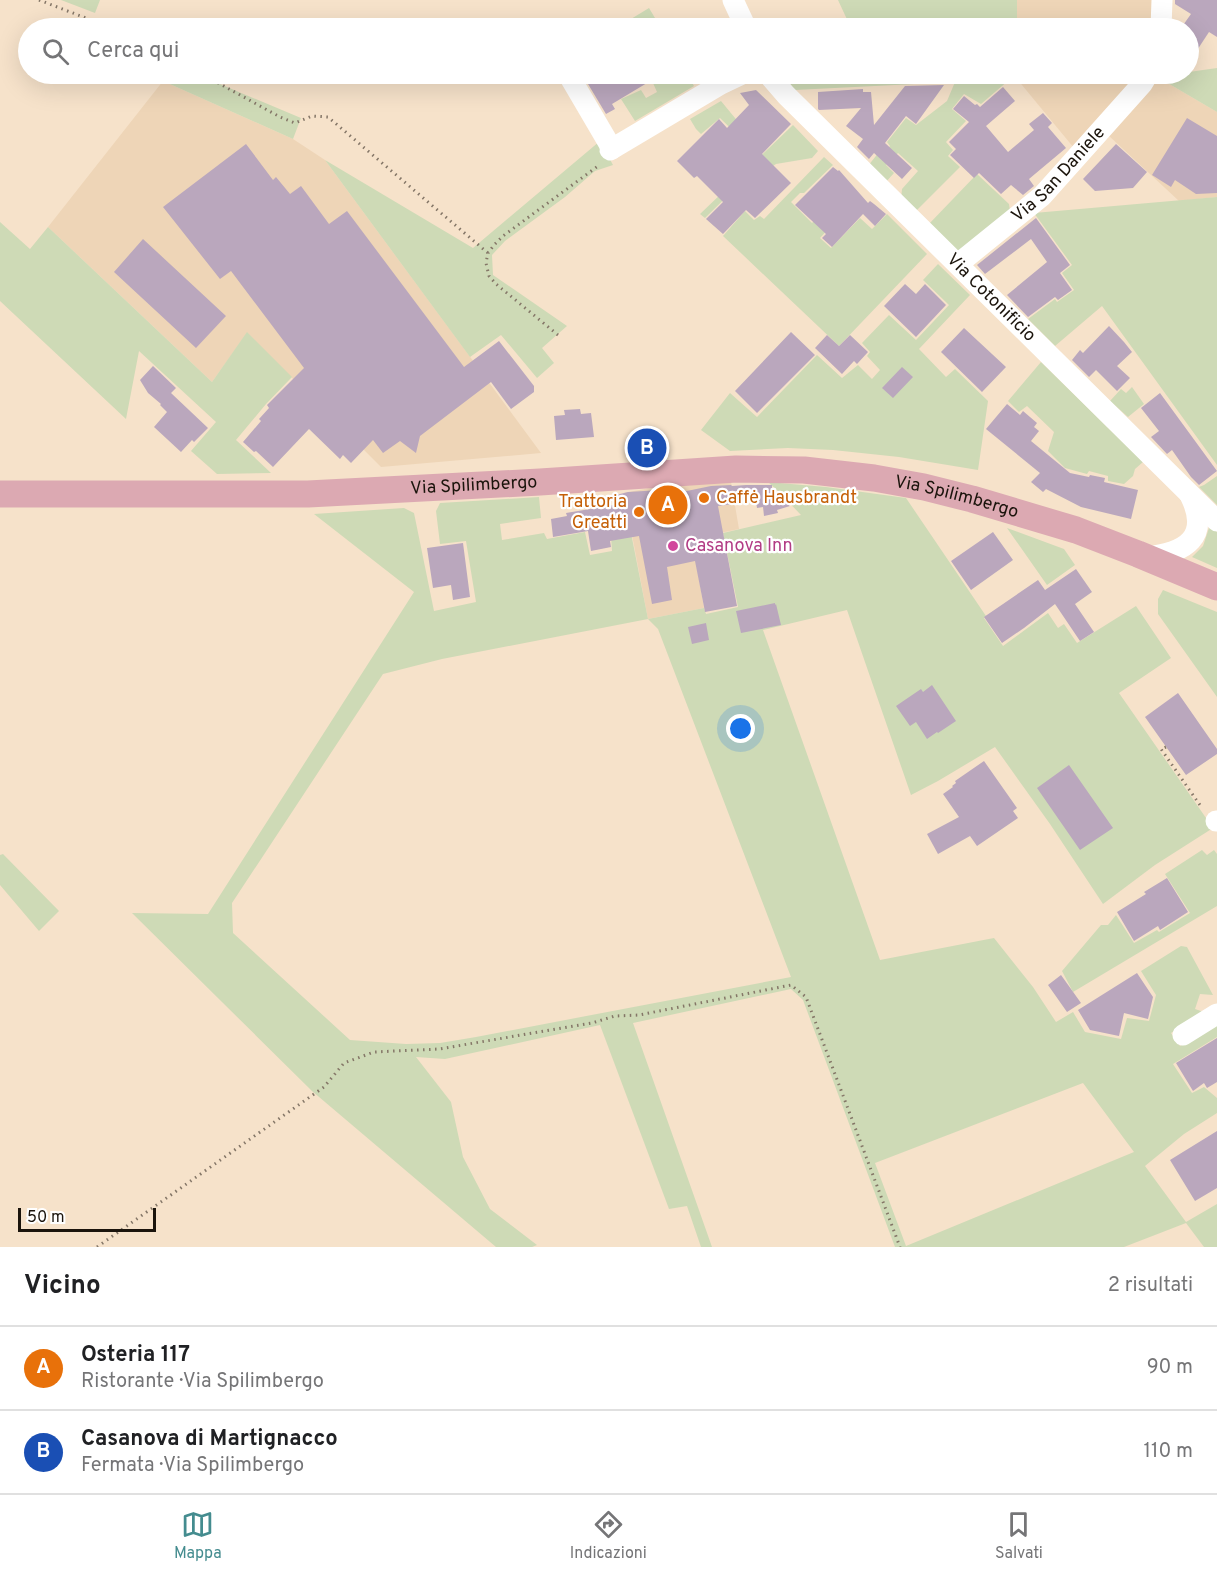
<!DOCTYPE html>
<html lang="it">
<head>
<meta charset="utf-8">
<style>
	:root { --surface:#fff; --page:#f2f2f2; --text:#202124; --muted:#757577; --line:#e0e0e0; --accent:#448c8f }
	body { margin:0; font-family:Overpass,sans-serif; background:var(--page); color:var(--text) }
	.scale { position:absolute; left:18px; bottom:15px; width:138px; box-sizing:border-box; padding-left:6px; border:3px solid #1b140c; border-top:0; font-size:16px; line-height:21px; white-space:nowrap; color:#1b140c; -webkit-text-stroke:4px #fff; paint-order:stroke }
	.you { position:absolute; left:741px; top:729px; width:21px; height:21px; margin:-15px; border:4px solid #fff; border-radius:50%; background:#1a73e8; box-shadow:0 0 0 9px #1a73e833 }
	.badge { display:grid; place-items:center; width:39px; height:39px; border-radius:50%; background:var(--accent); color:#fff; font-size:20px; font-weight:700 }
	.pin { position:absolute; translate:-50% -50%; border:3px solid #fff; box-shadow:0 2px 6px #0006 }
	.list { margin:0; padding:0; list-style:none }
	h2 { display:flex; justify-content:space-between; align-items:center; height:78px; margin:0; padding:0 24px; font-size:26px }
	h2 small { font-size:20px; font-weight:400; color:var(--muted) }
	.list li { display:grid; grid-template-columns:39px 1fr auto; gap:18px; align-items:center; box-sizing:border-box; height:84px; padding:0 24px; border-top:2px solid var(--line) }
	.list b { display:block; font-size:22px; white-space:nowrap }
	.list p { margin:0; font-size:20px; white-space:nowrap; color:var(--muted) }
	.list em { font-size:20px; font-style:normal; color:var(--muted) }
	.icon { flex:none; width:33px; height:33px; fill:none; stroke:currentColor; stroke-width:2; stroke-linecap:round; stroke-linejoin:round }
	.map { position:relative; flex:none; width:1217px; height:1247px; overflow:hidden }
	.search { position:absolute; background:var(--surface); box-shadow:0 6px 24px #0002; left:18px; right:18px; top:18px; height:66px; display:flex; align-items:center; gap:15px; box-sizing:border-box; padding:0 21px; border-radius:33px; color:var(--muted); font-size:22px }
	.sheet { height:246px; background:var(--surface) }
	nav { display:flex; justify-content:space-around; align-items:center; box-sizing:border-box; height:84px; border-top:2px solid var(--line); background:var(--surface); font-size:16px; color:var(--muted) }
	nav a { display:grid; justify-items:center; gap:3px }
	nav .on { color:var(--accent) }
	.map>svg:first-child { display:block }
	.built { fill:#eed5b7 }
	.green { fill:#cedab6; fill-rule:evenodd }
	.building { fill:#baa7bd }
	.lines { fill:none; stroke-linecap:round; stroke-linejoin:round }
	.path { stroke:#847667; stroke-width:3; stroke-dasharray:1.5 4.5; stroke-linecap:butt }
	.minor { stroke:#fff; stroke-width:21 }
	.major { stroke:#dca9b2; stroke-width:27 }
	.food-dot { fill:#e8710a; stroke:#fff; stroke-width:2 }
	.hotel-dot { fill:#d1479c; stroke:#fff; stroke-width:2 }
	.labels { text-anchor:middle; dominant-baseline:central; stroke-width:4.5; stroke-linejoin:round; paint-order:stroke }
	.street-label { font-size:18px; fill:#1b140c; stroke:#fff }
	.food-label { font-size:18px; fill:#c56008; stroke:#fff; text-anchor:start }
	.hotel-label { font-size:18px; fill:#b23c85; stroke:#fff; text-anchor:start }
</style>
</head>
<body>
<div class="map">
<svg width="1217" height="1247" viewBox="0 0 1217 1247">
	<rect width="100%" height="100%" fill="#f6e2ca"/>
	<path class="built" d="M 1017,0 L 1154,0 L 1153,28 L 1017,28 Z
		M 1017,74 L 1137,74 L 1074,148 L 1017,79 Z
		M 1159,78 L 1217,112 L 1217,197 L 1179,201 L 1108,135 Z
		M 163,81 L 293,139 L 325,160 L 541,453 L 381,467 L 247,333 L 212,382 L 48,227 Z
		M 731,482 L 739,529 L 692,539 L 704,608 L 648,619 L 624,493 L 675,483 Z"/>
	<path class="green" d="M 61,0 L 100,0 L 95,13 Z
		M 838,0 L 1017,0 L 1017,28 L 851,28 Z
		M 649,8 L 661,28 L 630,28 L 626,22 Z
		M 1217,68 L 1217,112 L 1159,78 L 1163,75 L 1188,74 L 1189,72 Z
		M 167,74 L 196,74 L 301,118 L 293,139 L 163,81 Z
		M 650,74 L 687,74 L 694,86 L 635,121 L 621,99 L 641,90 L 646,98 L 657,92 L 653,83 L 655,81 Z
		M 781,74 L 1017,74 L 1017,79 L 1009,80 L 981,104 L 964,94 L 952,109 L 966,121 L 946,142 L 953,150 L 948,156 L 960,167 L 915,212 L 901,199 L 902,189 L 918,171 L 898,153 L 886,165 L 894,173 L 885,183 L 868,166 L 879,152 L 883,155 L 890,146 L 887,142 L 906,118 L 916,125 L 947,101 L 955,82 L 795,90 Z
		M 721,101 L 763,152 L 759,156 L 720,118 L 701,134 L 696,129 L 690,119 Z
		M 793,125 L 818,151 L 812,158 L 776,164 L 773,166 L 765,159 L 705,218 L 700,214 Z
		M 600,141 L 613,165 L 595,171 L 565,197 L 505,241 L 492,255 L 493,275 L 567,326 L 542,348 L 554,363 L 537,378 L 501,335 L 470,357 L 325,160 L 473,248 Z
		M 824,157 L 833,165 L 804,193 L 800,193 L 791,202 L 812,223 L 820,215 L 831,226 L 820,238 L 831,248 L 860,218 L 872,229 L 887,214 L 927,254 L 839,346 L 723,236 L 745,211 L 754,220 L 760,216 L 764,219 Z
		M 977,174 L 1009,204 L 1010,211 L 959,254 L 928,225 Z
		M 1217,197 L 1217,465 L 1102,306 L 1055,346 L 1028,319 L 1055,299 L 1057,302 L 1074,290 L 1062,273 L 1072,265 L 1034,213 Z
		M 0,222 L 30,249 L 48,227 L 212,382 L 247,332 L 292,377 L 266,404 L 236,440 L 271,473 L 217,474 L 191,451 L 216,422 L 139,351 L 126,419 L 0,301 Z
		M 938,264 L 970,295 L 919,349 L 946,377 L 955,369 L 988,401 L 978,470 L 899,457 L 833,450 L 788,448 L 730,451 L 701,430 L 730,393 L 757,417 L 817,355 L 842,378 L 858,365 L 872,379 L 880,370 L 867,356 L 870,352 L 862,343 L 889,315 L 916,340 L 949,305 L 923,280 Z
		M 1041,362 L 1143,462 L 1135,469 L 1133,476 L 1124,484 L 1108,481 L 1108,476 L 1089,471 L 1087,474 L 1065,468 L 1048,451 L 1054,432 L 1027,406 L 1019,412 L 1008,401 Z
		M 1132,387 L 1144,404 L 1128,417 L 1110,401 L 1121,389 L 1126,393 Z
		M 1217,476 L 1217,505 L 1199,487 L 1204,485 Z
		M 768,482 L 826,487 L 906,498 L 986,616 L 984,618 L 1003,646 L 1048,613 L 1058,628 L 1064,624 L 1077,643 L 1136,606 L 1171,658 L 1119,693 L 1213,828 L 1155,865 L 1103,904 L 1050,824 L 995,747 L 938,781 L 911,795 L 847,610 L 763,630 L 880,960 L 994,938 L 1033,987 L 1056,1022 L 1073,1012 L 1085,1032 L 1121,1039 L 1127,1018 L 1149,1021 L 1156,995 L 1141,971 L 1181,946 L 1187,947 L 1213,995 L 1200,994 L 1195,1009 L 1204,1012 L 1171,1033 L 1180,1046 L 1217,1023 L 1217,1037 L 1173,1064 L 1192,1093 L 1204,1087 L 1217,1098 L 1217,1113 L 1184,1134 L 1145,1166 L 1186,1222 L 1217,1204 L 1217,1247 L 1204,1247 L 1186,1223 L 1124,1247 L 895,1247 L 803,1000 L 791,989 L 633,1023 L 712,1247 L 701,1247 L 687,1206 L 669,1209 L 600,1025 L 445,1059 L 416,1057 L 451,1102 L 463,1157 L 490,1209 L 537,1245 L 532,1247 L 496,1247 L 312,1091 L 132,913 L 208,914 L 414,592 L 314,514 L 404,508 L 414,513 L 434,611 L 476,602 L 466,541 L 440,544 L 436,511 L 440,503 L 539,497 L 541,518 L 500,524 L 502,540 L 544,533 L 547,539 L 585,532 L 590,555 L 612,551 L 611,536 L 631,533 L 648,619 L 704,608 L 706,614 L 738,607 L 723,533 L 801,515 L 778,491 ZM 648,619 L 658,629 L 791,977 L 476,1037 L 440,1043 L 406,1044 L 350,1040 L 233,933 L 232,903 L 383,674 L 442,659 ZM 1083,1083 L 1134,1152 L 906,1246 L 875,1163 Z
		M 1007,528 L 1064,549 L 1075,565 L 1047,585 Z
		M 1209,528 L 1213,528 L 1217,532 L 1217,568 L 1192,557 L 1203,546 Z
		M 1163,590 L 1217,612 L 1217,697 L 1158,614 L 1158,599 Z
		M 1202,850 L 1207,855 L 1214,850 L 1217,854 L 1217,906 L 1073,992 L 1062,971 L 1101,925 L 1108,925 L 1116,915 L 1134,943 L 1157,930 L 1159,932 L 1190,913 L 1165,874 Z
		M 3,854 L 59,911 L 39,931 L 0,885 L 0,855 Z"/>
	<path class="building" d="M 1175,0 L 1217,0 L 1217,37 L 1209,32 L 1188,64 L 1188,28 L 1181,28 L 1191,14 L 1175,4 Z
		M 582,74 L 662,74 L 612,104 L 615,109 L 606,114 Z
		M 944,85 L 916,124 L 906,116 L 885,143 L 912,168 L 902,179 L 874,153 L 869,159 L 857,147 L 863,139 L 846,126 L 861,108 L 819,110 L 818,109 L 818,92 L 863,89 L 863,92 L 871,92 L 874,125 L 905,86 Z
		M 1003,87 L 1015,101 L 986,126 L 1008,152 L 1034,130 L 1029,124 L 1043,113 L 1052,123 L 1048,127 L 1066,148 L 1029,179 L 1034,186 L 1023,195 L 1011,185 L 1001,194 L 979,173 L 974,178 L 950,155 L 956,149 L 949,142 L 969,122 L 953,109 L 964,96 L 975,105 L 977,104 L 980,107 Z
		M 756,90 L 791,124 L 762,154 L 791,183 L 755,218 L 746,210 L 723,234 L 706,219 L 723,202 L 697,176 L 694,178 L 677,161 L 719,119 L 727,128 L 749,105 L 740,93 Z
		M 1187,118 L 1217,136 L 1217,193 L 1196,194 L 1175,180 L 1171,187 L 1152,175 Z
		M 246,144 L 273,180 L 276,177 L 290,194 L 301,186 L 329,224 L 347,211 L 464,367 L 499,341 L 534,386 L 534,392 L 511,409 L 491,382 L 420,436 L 416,453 L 400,441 L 383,453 L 373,440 L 351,463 L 343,455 L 340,459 L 309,429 L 273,467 L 256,451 L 254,452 L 243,442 L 261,421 L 259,419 L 269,408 L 267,405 L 304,368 L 231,271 L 220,279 L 163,207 Z
		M 1116,144 L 1147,172 L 1133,188 L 1095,191 L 1083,179 Z
		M 833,167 L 838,171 L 839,170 L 868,203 L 870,201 L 874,204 L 886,214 L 875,226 L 863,214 L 832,247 L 822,238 L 826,234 L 795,205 Z
		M 1036,218 L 1070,265 L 1060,273 L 1072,290 L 1058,300 L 1055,297 L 1028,317 L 1007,295 L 1047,262 L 1031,239 L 985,274 L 977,265 Z
		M 143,239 L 226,316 L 196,348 L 114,272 Z
		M 905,284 L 916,294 L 925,284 L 946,305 L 916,337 L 884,306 Z
		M 1109,326 L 1124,342 L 1132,352 L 1117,366 L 1130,378 L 1117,391 L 1096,370 L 1089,377 L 1072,360 L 1080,350 L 1083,353 Z
		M 964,328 L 1006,367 L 982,392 L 941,352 Z
		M 791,332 L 815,355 L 757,413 L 735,391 Z
		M 827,335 L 839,346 L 850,335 L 868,352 L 857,364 L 854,361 L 842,374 L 815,348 Z
		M 153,366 L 176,388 L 171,393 L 208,428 L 194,442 L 192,440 L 181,452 L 154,427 L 167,412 L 160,405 L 161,404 L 148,393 L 140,380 Z
		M 902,367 L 913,377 L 893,398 L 882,388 Z
		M 1160,393 L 1217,471 L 1199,485 L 1191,477 L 1172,450 L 1167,454 L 1151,437 L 1159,431 L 1141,408 Z
		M 1007,404 L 1020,415 L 1023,411 L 1037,423 L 1034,427 L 1039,431 L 1031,441 L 1070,473 L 1089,477 L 1090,475 L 1105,478 L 1104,482 L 1138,490 L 1131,519 L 1081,507 L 1046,489 L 1043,492 L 1031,482 L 1040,473 L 986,429 Z
		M 580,409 L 581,414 L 591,413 L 594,437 L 556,440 L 554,416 L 565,415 L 564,410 Z
		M 731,485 L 732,486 L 746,485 L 772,485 L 772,489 L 790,506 L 777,510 L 778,513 L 764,516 L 763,507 L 757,508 L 756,501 L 718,506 L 737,606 L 705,612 L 695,561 L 667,567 L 672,600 L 652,604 L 639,536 L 610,541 L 611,547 L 591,551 L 588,531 L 553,537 L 551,519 L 567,516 L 566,513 L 614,505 L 612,496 L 628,492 L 676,489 L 677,493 L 711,486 Z
		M 993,532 L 1013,560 L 971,590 L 951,561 Z
		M 463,543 L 470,597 L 453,600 L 451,585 L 433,588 L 427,548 Z
		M 1076,569 L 1092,592 L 1075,604 L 1094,632 L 1080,641 L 1055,604 L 1024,628 L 1002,643 L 984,617 L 1038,580 L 1045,590 Z
		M 775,603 L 775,605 L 776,604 L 781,625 L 741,633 L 736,611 Z
		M 706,623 L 709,640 L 692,644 L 688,627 Z
		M 932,685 L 956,721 L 938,733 L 937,732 L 927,739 L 916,722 L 910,726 L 896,706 L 921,689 L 923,692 Z
		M 1178,693 L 1217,749 L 1217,754 L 1186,775 L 1145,717 Z
		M 984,761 L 1017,808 L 1013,811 L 1018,818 L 977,846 L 970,836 L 938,854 L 927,834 L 959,817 L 943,794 L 953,787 L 952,786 L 956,783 L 955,781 Z
		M 1069,765 L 1113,828 L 1080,850 L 1037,788 Z
		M 1167,878 L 1188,912 L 1160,930 L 1158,926 L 1134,941 L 1117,912 L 1146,894 L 1144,892 Z
		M 1137,973 L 1153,997 L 1148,1019 L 1124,1013 L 1119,1036 L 1090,1030 L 1078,1010 Z
		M 1061,975 L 1081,1003 L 1067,1012 L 1048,985 Z
		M 1217,1038 L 1217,1082 L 1207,1088 L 1204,1083 L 1193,1091 L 1176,1063 Z
		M 1217,1131 L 1217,1188 L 1195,1201 L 1170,1160 Z"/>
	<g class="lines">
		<path class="path" d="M 39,0 L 112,28
			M 202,74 L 280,117 L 295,123 L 312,116 L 328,117 L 488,253
			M 558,335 L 496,284 L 489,276 L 486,263 L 488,253 L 494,245 L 503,236 L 598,166
			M 1166,747 L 1161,749 L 1202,808
			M 97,1247 L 324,1087 L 344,1063 L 374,1052 L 439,1049 L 592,1023 L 615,1016 L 639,1015 L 791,985 L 806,997 L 900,1247"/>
		<g class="minor">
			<path d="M 733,0 L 746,28"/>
			<path d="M 1161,28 L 1162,0"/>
			<path d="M 568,74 L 612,149"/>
			<path id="s1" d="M 768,74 L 786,95 L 1217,521"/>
			<path d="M 610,150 L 721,84 L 742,74"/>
			<path id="s2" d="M 958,264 L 1042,196 L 1142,84 L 1148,74"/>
			<path d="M 1146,557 C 1186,553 1211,537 1190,495"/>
			<path d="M 1216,821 L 1217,821"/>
			<path d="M 1183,1035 L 1217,1014"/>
		</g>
		<path class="major" id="s3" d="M 0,494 L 308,494 L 540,482 L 736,469 L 804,470 L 874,478 L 924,487 L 972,499 L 1076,530 L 1138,554 L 1217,587"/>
	</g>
	<g class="food-dot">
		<circle cx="704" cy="498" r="6"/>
		<circle cx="639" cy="512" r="6"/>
	</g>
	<circle class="hotel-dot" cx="673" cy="546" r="6"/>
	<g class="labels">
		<g class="street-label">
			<text stroke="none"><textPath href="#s2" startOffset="135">Via San Daniele</textPath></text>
			<text stroke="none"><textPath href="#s1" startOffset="316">Via Cotonificio</textPath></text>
			<text stroke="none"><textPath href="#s3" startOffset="474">Via Spilimbergo</textPath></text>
			<text stroke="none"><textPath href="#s3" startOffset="960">Via Spilimbergo</textPath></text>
		</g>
		<g class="food-label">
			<text x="716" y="498">Caffė Hausbrandt</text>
			<text x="627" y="502" text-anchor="end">Trattoria<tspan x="627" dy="21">Greatti</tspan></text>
		</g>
		<g class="hotel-label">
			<text x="685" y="546">Casanova Inn</text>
		</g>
	</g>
</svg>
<div class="scale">50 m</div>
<div class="you"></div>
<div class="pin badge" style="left:668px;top:505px;background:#e8710a">A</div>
<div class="pin badge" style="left:647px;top:448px;background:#1a4fb4">B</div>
<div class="search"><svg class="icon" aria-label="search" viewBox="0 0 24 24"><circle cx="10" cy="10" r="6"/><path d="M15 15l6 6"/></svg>Cerca qui</div>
</div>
<section class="sheet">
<h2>Vicino<small>2 risultati</small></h2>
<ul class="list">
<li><span class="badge" style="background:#e8710a">A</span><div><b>Osteria 117</b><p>Ristorante · Via Spilimbergo</p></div><em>90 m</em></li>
<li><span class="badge" style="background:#1a4fb4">B</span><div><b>Casanova di Martignacco</b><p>Fermata · Via Spilimbergo</p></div><em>110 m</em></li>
</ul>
</section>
<nav>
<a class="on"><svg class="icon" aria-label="map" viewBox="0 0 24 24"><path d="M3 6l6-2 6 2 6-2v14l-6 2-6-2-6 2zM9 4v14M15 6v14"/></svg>Mappa</a>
<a><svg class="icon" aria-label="directions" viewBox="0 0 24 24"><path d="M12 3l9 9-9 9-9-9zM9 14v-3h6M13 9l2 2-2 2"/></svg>Indicazioni</a>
<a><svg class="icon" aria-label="saved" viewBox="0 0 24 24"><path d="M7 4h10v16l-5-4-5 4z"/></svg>Salvati</a>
</nav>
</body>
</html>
